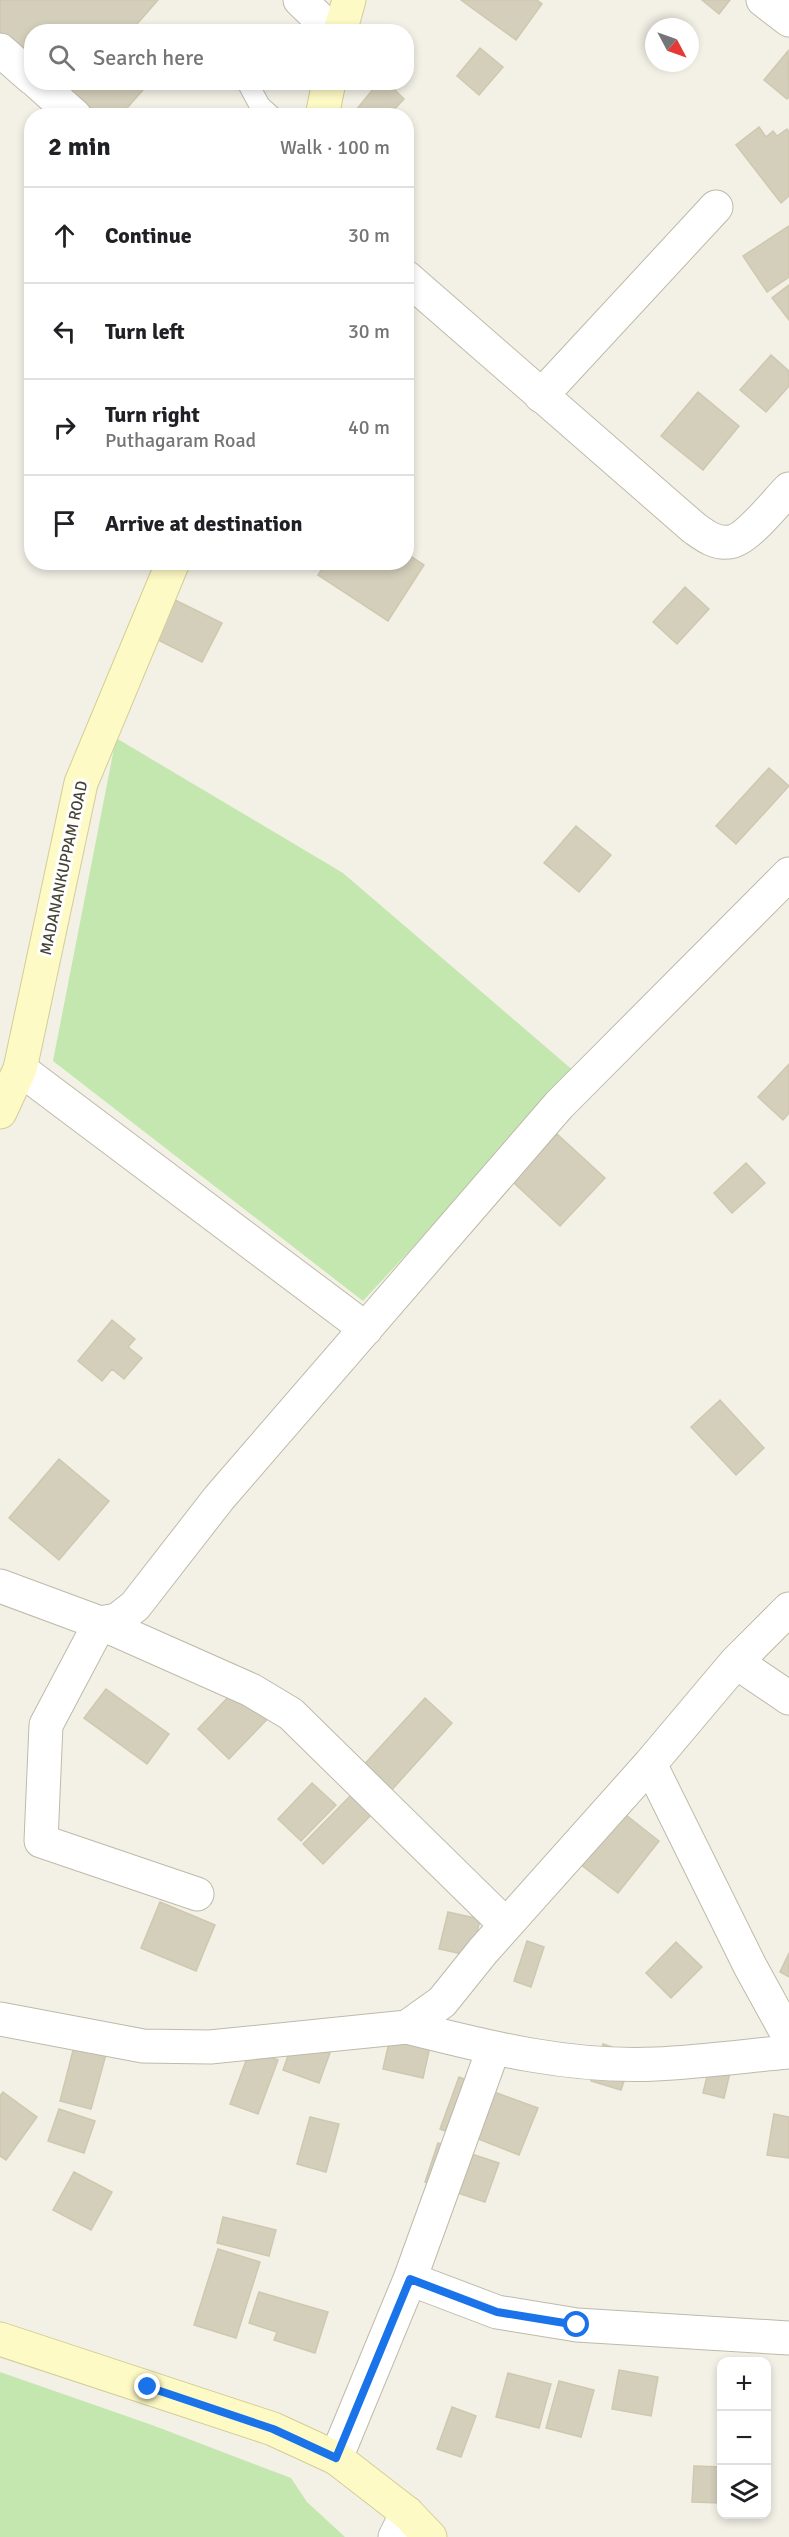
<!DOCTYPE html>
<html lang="en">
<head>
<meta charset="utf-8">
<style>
	:root { --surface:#fff; --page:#f2f2f2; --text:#202124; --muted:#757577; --line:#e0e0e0 }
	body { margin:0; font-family:Signika,sans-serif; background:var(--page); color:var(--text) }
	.controls { position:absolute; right:18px; bottom:18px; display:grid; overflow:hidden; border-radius:12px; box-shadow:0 3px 9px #0003 }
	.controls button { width:54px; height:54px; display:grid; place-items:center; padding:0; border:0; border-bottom:2px solid var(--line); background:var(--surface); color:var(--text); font:30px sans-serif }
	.compass { position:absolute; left:645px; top:18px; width:54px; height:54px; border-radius:50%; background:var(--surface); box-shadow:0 3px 9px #0003; rotate:131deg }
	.stop { position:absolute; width:18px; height:18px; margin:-14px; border:4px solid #1a73e8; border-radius:50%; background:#fff }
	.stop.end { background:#1a73e8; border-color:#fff; box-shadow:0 2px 6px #0008 }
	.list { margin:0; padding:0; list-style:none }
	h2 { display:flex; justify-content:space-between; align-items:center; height:78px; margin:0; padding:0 24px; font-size:26px }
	h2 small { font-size:20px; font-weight:400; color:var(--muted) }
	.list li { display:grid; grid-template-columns:39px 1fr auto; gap:18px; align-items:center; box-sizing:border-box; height:96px; padding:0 24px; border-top:2px solid var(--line) }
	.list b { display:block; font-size:22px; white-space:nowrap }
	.list p { margin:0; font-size:20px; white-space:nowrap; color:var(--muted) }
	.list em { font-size:20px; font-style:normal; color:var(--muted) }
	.icon { flex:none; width:33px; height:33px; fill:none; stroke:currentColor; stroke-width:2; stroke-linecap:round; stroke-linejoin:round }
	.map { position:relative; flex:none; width:789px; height:2537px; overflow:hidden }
	.search { position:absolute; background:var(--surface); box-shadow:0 3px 9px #0003; left:24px; top:24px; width:390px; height:66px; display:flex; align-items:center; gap:15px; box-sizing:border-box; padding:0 21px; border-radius:24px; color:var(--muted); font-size:22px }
	.panel { position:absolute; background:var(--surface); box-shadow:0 3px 9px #0003; left:24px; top:108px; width:390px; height:462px; border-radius:24px }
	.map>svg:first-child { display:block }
	.green { fill:#c4e7af }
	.building { fill:#d4cfbb; stroke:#cfc8af; stroke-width:1.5 }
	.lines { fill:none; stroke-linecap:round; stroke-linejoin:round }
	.lane-casing { stroke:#bebaa9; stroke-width:22 }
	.street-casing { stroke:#bebaa9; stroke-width:35 }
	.secondary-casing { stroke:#d3cd96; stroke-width:35 }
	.lane { stroke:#fff; stroke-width:20 }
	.street { stroke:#fff; stroke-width:33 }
	.secondary { stroke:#fefac5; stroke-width:33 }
	.route { stroke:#1a73e8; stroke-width:8 }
	.labels { text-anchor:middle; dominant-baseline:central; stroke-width:6; stroke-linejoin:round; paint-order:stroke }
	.street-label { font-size:16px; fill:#454235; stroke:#fff }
</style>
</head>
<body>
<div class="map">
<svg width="789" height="2537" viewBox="0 0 789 2537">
	<rect width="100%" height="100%" fill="#f3f1e6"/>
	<path class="green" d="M 116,738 L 343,873 L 575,1072 L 363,1301 L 53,1061 Z
		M 0,2372 L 152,2425 L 291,2478 L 307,2502 L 345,2537 L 0,2537 Z"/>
	<path class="building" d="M 0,0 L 158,0 L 130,32 L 32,32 L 32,60 L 0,32 Z
		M 461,0 L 537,0 L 542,4 L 516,40 Z
		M 702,0 L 730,0 L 719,14 Z
		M 480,48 L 503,67 L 479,95 L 457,76 Z
		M 788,51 L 789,97 L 787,99 L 764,80 Z
		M 57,82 L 150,82 L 120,116 L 94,116 Z
		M 379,82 L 387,82 L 404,99 L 388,116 L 351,116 Z
		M 759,127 L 766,137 L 773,131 L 777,136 L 787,129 L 789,132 L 789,196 L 781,203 L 736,145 Z
		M 789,226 L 789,277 L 767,292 L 743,256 Z
		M 789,285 L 789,320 L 772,298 Z
		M 771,355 L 789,371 L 789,386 L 766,412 L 740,390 Z
		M 698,392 L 739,426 L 703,470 L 661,436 Z
		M 406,553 L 424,565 L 388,621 L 318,575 L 326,562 L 406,562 Z
		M 685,587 L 709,609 L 677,644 L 653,622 Z
		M 175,600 L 222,623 L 202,662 L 156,639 Z
		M 769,768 L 789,786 L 736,844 L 716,826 Z
		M 576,826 L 611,855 L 579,892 L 544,863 Z
		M 789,1064 L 789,1113 L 783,1120 L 758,1097 Z
		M 557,1134 L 605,1178 L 560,1226 L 513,1182 Z
		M 746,1163 L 765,1183 L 732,1213 L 714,1193 Z
		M 112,1320 L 135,1339 L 128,1347 L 142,1358 L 124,1379 L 112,1369 L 102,1381 L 78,1361 Z
		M 720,1400 L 764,1448 L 736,1475 L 691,1427 Z
		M 59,1459 L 109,1501 L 59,1560 L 9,1518 Z
		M 248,1676 L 279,1707 L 229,1759 L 198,1729 Z
		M 106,1689 L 169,1734 L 147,1764 L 84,1718 Z
		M 425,1698 L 452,1723 L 389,1793 L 361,1768 Z
		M 312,1783 L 336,1805 L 301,1841 L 278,1819 Z
		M 354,1792 L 374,1812 L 323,1864 L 303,1844 Z
		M 621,1811 L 659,1841 L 618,1893 L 580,1864 Z
		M 160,1902 L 215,1925 L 196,1971 L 141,1948 Z
		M 448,1912 L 480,1919 L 472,1956 L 439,1949 Z
		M 527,1941 L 544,1947 L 531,1987 L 514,1981 Z
		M 676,1942 L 702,1967 L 671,1998 L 646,1973 Z
		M 789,1953 L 789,1977 L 780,1972 Z
		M 391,2034 L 431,2042 L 423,2078 L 383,2069 Z
		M 76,2039 L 108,2047 L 91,2109 L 60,2101 Z
		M 294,2039 L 330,2053 L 319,2083 L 283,2070 Z
		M 603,2044 L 633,2054 L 621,2090 L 591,2081 Z
		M 250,2050 L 278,2060 L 258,2114 L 230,2104 Z
		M 712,2055 L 733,2060 L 724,2098 L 703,2093 Z
		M 459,2077 L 488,2088 L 469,2140 L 440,2129 Z
		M 3,2092 L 37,2117 L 6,2160 L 0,2156 L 0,2096 Z
		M 494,2092 L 538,2108 L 519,2155 L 476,2138 Z
		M 59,2109 L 95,2121 L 84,2153 L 48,2141 Z
		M 774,2114 L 789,2117 L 789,2158 L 767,2155 Z
		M 310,2117 L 339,2124 L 326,2172 L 297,2164 Z
		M 438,2143 L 499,2163 L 485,2202 L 425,2182 Z
		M 74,2172 L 112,2192 L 91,2230 L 53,2210 Z
		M 223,2217 L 276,2230 L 269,2256 L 217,2243 Z
		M 218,2249 L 260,2262 L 236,2338 L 194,2325 Z
		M 259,2292 L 328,2312 L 315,2353 L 274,2340 L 277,2332 L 249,2323 Z
		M 619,2370 L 658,2377 L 651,2416 L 612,2409 Z
		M 508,2373 L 551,2384 L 539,2428 L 496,2417 Z
		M 559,2381 L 594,2390 L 581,2437 L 546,2428 Z
		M 452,2407 L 476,2416 L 461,2457 L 437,2449 Z
		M 694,2466 L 722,2467 L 722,2503 L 692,2502 Z"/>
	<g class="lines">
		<defs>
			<path id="lane" d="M 247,82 L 260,106 L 271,116"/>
			<path id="street" d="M 300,0 L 333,32
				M 763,0 L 789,20
				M 0,50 L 32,78
				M 37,82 L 75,116
				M 406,277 L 694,528 C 704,535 715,544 729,542 C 746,541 776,502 789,489
				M 541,396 L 716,207
				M 20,1069 L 366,1329
				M 0,1586 L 100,1623 L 117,1620 L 135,1606 L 219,1498 L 559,1105 L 789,874
				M 736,1662 L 789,1698
				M 650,1764 L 750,1966 L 789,2037
				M 197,1894 L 41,1841 L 46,1725 L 100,1623 L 251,1690 L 291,1714 L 506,1925
				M 0,2019 L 143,2046 L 210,2047 L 407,2027 L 442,2002 L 483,1951 L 650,1764 L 736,1662 L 789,1609
				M 407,2027 C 489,2048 571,2068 656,2064 C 700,2062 745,2056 789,2052
				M 410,2279 L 497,2312 L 577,2325 L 789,2338
				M 336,2458 L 410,2279 L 493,2050
				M 395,2537 L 407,2513"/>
			<path id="secondary" d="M 340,32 L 349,0
				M 322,116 L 329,82
				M 0,1112 L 20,1069 L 81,783 L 173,562
				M 0,2339 L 273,2429 L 336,2458 L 407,2513 L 430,2537"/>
		</defs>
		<use href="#lane" class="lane-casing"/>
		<use href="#street" class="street-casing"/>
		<use href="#secondary" class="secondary-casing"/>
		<use href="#lane" class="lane"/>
		<use href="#street" class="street"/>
		<use href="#secondary" class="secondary"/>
	</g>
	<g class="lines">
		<path class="route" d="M 148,2387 L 273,2429 L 336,2458 L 410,2279 L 497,2312 L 577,2325"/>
	</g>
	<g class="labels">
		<g class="street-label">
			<text transform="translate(64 868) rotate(-78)">MADANANKUPPAM ROAD</text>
		</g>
	</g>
</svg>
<div class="controls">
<button>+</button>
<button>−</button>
<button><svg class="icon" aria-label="layers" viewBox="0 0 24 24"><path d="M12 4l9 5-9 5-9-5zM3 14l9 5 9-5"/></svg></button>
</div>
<svg class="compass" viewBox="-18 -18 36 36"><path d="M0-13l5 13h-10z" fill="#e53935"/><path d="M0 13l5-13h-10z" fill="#757577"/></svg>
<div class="stop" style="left:577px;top:2325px"></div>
<div class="stop end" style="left:148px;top:2387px"></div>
<div class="search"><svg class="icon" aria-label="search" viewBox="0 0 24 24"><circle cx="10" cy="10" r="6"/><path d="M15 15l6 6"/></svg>Search here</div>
<section class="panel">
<h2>2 min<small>Walk · 100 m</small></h2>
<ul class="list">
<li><svg class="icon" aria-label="ahead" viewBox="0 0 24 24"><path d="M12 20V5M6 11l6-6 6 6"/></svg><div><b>Continue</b></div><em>30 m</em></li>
<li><svg class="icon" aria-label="left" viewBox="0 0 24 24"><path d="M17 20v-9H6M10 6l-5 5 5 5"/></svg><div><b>Turn left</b></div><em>30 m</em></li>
<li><svg class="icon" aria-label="right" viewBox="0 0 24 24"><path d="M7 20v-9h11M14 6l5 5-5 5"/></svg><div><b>Turn right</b><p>Puthagaram Road</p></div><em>40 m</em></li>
<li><svg class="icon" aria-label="arrive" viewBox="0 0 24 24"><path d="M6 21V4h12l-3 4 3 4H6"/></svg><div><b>Arrive at destination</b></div></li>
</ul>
</section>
</div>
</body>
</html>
